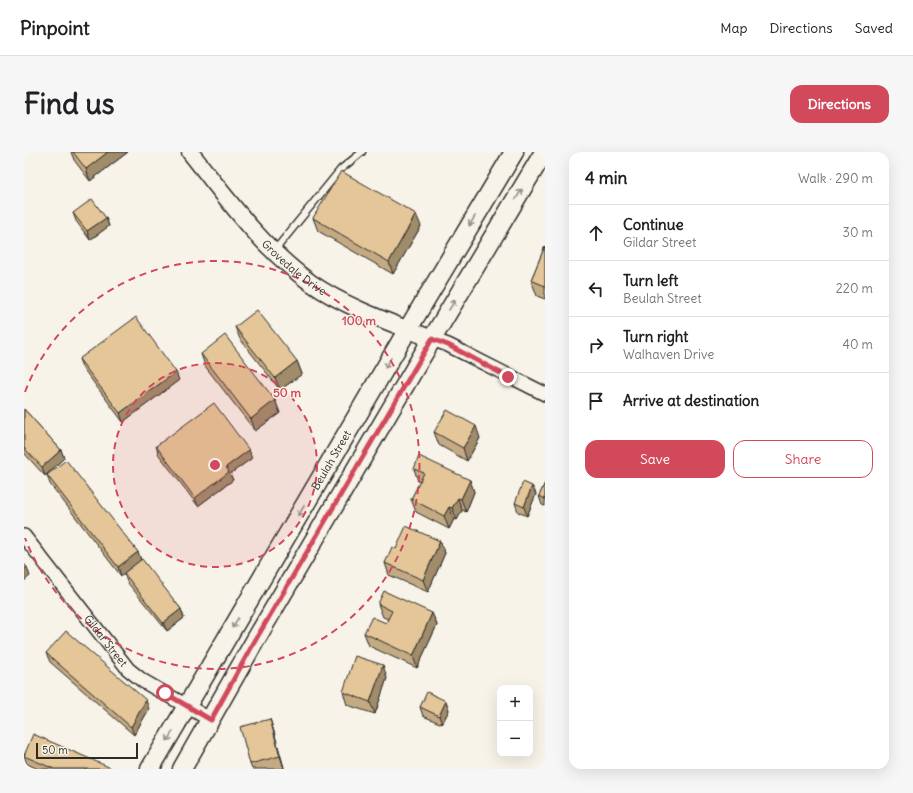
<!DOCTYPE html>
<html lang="en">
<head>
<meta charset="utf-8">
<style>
	:root { --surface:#fff; --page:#f6f6f6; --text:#202124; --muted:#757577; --line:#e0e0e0; --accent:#d1495b }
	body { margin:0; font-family:Delius,sans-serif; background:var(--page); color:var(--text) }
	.controls { position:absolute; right:12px; bottom:12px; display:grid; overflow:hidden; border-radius:8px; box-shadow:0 4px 16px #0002 }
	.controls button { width:36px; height:36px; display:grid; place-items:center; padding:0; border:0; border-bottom:1px solid var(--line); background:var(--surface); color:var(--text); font:20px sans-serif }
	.scale { position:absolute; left:12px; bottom:10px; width:102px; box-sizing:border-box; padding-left:4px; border:2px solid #2b2b2b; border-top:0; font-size:11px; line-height:14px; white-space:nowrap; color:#2b2b2b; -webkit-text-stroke:3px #f7f3e8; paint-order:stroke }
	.stop { position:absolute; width:12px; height:12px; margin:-9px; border:3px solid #d1495b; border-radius:50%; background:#fff }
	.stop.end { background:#d1495b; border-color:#fff; box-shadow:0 1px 4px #0008 }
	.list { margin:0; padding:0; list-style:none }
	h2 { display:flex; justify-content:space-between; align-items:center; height:52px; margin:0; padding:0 16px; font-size:17px }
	h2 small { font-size:13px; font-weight:400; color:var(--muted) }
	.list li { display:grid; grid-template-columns:26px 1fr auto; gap:12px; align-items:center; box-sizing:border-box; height:56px; padding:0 16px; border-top:1px solid var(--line) }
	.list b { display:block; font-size:15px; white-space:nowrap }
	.list p { margin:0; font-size:13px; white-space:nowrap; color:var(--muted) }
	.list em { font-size:13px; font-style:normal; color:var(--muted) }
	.actions { display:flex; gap:8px; padding:12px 16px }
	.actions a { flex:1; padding:9px 0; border:1px solid var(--accent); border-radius:12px; text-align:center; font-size:14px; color:var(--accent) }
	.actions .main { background:var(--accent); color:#fff }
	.icon { flex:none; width:22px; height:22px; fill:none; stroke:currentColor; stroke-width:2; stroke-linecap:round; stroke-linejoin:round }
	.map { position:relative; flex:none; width:521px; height:617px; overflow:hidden; border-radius:12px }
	header { display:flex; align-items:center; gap:24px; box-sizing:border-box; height:56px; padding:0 20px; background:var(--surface); border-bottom:1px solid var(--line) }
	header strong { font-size:19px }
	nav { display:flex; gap:22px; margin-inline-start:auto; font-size:14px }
	.intro { display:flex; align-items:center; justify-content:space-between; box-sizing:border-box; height:96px; padding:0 24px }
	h1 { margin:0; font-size:28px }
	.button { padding:10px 18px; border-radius:12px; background:var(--accent); color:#fff; font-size:14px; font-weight:700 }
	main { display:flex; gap:24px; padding:0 24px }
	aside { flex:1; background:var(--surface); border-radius:12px; box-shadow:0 4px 16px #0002 }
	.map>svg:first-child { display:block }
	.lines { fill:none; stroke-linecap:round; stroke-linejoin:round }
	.service-casing { stroke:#2b2b2b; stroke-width:9 }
	.minor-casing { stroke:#2b2b2b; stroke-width:16 }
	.tertiary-casing { stroke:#2b2b2b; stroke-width:19 }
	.secondary-casing { stroke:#2b2b2b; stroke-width:21 }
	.service { stroke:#f7f3e8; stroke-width:6 }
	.minor { stroke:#f7f3e8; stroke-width:13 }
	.tertiary { stroke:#f7f3e8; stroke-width:16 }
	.secondary { stroke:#f7f3e8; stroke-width:18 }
	.wall { fill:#c4aa83; stroke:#2b2b2b }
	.shaded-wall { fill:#a08b6a; stroke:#2b2b2b }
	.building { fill:#e4c698; stroke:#2b2b2b }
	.oneway { stroke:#918f8a }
	.route { stroke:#d1495b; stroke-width:5 }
	.ring { fill:none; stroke:#d1495b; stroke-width:2; stroke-dasharray:7 5 }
	.labels { text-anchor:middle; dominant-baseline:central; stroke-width:3; stroke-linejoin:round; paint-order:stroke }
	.street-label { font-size:11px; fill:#2b2b2b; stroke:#f7f3e8 }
	.centre { fill:#d1495b; stroke:#f7f3e8; stroke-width:2 }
	.ring-label { font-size:12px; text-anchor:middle; font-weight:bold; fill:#d1495b; stroke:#f7f3e8; stroke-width:3; stroke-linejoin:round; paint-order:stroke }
</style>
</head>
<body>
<header>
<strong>Pinpoint</strong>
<nav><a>Map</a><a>Directions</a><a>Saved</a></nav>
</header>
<div class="intro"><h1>Find us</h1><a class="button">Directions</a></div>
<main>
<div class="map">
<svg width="521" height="617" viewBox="0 0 521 617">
	<rect width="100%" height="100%" fill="#f7f3e8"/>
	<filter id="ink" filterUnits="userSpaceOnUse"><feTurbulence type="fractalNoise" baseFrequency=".025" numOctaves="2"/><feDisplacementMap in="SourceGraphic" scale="8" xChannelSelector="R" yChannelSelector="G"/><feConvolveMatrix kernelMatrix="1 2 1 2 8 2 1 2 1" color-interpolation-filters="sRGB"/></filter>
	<g filter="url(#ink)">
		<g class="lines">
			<defs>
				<path id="service" d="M 251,98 L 317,17 L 338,0"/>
				<g id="minor">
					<path d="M 408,187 L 424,193 L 521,242"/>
					<path id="s1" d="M 0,384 L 104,517 L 119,529 L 187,568"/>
				</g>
				<g id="tertiary">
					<path id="s2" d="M 166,0 C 203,47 238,96 287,131 C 323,156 368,171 408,187"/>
				</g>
				<g id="secondary">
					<path id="s3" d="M 126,617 L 384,177 L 490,0"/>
					<path d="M 158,617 L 232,487 L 408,187 L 520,0"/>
				</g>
			</defs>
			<use href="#service" class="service-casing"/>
			<use href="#minor" class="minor-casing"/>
			<use href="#tertiary" class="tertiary-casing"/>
			<use href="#secondary" class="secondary-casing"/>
			<use href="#service" class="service"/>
			<use href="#minor" class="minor"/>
			<use href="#tertiary" class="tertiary"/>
			<use href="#secondary" class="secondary"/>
		</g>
		<path class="wall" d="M 47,0 L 104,0 L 66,29 L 50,8 Z
			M 49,61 L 82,66 L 85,74 L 66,88 L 52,69 Z
			M 289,66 L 397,74 L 369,122 L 294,79 Z
			M 521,94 L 521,147 L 513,144 L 507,128 Z
			M 211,175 L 273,209 L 278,222 L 256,238 L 216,187 Z
			M 177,202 L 251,248 L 256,261 L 231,279 L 181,214 Z
			M 55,207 L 155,228 L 99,270 L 58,215 Z
			M 0,257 L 37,298 L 40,306 L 21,324 L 0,301 Z
			M 410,280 L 456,286 L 443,309 L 415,293 Z
			M 132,294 L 225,298 L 228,306 L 206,322 L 209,328 L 174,354 L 135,303 Z
			M 390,317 L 446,328 L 450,340 L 442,360 L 438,358 L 433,368 L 430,367 L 425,377 L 392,360 L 387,347 L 396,330 L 394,329 Z
			M 23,323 L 114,400 L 117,408 L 157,457 L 160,466 L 143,479 L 103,430 L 100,421 L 97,424 L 26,332 Z
			M 521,331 L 521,354 L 518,353 L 515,344 Z
			M 508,334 L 512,342 L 503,364 L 494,360 L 491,351 Z
			M 416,389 L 421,401 L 404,440 L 365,423 L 361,411 L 372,397 Z
			M 354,452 L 408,461 L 413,473 L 393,516 L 345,494 L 340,481 L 362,471 L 364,467 L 359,465 Z
			M 22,501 L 125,557 L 110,583 L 26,510 Z
			M 363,526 L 351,562 L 323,553 L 319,540 Z
			M 422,549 L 425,558 L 418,572 L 399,564 L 396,555 Z
			M 246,567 L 250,580 L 260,616 L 258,617 L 228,617 L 226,612 Z
			M 0,602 L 87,617 L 14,617 L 3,612 L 0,605 Z"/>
		<path class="shaded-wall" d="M 84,0 L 104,0 L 66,29 L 62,17 Z
			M 392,62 L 397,74 L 369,122 L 365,110 Z
			M 82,66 L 85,74 L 66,88 L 63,79 Z
			M 273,209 L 278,222 L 256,238 L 251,226 Z
			M 152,220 L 155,228 L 99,270 L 96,261 Z
			M 251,248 L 256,261 L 231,279 L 227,267 Z
			M 452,274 L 456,286 L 443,309 L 439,296 Z
			M 37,298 L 40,306 L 21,324 L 18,315 Z
			M 225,298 L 228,306 L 206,322 L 209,328 L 174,354 L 171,346 L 202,315 Z
			M 446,328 L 450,340 L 442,360 L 437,347 Z
			M 508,334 L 512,342 L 503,364 L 500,355 Z
			M 434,346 L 438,358 L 433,368 L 428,356 Z
			M 425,355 L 430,367 L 425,377 L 420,364 Z
			M 416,389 L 421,401 L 404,440 L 399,428 Z
			M 114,400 L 117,408 L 97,424 L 94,415 Z
			M 3,415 L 6,424 L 0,429 L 0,418 Z
			M 157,457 L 160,466 L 143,479 L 139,471 Z
			M 408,461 L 413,473 L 393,516 L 389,504 Z
			M 359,513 L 363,526 L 351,562 L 346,550 Z
			M 122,548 L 125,557 L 110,583 L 107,575 Z
			M 422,549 L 425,558 L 418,572 L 415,564 Z
			M 246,567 L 250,580 L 260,616 L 256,604 Z"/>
		<path class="building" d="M 49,0 L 84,0 L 62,17 Z
			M 317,19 L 392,62 L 365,110 L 289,66 Z
			M 68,47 L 82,66 L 63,79 L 49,61 Z
			M 521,94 L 521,134 L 507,128 Z
			M 233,158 L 273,209 L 251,226 L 211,175 Z
			M 112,165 L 152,220 L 96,261 L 55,207 Z
			M 201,183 L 251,248 L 227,267 L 177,202 Z
			M 190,251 L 225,298 L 202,315 L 205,320 L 171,346 L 132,294 Z
			M 0,257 L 37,298 L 18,315 L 0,296 Z
			M 423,258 L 452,274 L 439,296 L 410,280 Z
			M 395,304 L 446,328 L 437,347 L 434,346 L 428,356 L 425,355 L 420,364 L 387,347 L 400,321 L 390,317 Z
			M 42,308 L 114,400 L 94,415 L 23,323 Z
			M 499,330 L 508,334 L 500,355 L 491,351 Z
			M 521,331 L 521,347 L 515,344 Z
			M 382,374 L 416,389 L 399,428 L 361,411 L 368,395 L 372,397 Z
			M 118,407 L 157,457 L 139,471 L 100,421 Z
			M 0,412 L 3,415 L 0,418 Z
			M 360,439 L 408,461 L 389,504 L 340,481 L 348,465 L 362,471 L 368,459 L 354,452 Z
			M 42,479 L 122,548 L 107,575 L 22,501 Z
			M 331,504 L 359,513 L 346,550 L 319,540 Z
			M 403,540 L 422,549 L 415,564 L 396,555 Z
			M 246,567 L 256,604 L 226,612 L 216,575 Z
			M 9,582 L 87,616 L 87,617 L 30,617 L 0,604 Z"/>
		<defs><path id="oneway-shaft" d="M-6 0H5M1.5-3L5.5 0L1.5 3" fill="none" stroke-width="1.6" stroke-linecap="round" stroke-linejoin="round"/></defs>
		<g class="oneway">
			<use href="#oneway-shaft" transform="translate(495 42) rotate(-59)"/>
			<use href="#oneway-shaft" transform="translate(448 69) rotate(121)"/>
			<use href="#oneway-shaft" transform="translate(428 153) rotate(-59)"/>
			<use href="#oneway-shaft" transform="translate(364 211) rotate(120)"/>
			<use href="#oneway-shaft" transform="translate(277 359) rotate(120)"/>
			<use href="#oneway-shaft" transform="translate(211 471) rotate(120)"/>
			<use href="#oneway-shaft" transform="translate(146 584) rotate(120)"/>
		</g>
	</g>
	<g class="lines" filter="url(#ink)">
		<path class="route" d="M 141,541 L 187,568 L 232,487 L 408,187 L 424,193 L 484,225"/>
	</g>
	<circle cx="191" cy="313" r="102" fill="#d1495b" fill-opacity=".12"/>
	<g class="ring">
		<circle cx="191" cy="313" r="102"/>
		<path d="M1 240A204 204 0 1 1 1 386"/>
	</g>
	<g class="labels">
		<g class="street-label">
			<text stroke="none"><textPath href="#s2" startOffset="156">Grovedale Drive</textPath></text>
			<text stroke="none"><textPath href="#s3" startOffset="358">Beulah Street</textPath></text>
			<text stroke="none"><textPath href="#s1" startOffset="133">Gildar Street</textPath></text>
		</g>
	</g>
	<circle cx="191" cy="313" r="6" class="centre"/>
	<g class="ring-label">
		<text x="335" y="173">100 m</text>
		<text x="263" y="245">50 m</text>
	</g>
</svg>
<div class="controls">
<button>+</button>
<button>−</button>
</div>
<div class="scale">50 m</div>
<div class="stop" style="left:141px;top:541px"></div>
<div class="stop end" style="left:484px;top:225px"></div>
</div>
<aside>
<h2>4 min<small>Walk · 290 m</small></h2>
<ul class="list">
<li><svg class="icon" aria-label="ahead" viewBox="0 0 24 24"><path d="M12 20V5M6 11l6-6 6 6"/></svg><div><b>Continue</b><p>Gildar Street</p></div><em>30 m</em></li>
<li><svg class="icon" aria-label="left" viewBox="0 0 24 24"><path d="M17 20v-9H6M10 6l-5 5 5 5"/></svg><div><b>Turn left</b><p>Beulah Street</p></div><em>220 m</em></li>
<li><svg class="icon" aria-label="right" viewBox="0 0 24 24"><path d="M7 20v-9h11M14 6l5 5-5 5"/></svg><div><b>Turn right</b><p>Walhaven Drive</p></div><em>40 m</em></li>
<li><svg class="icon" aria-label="arrive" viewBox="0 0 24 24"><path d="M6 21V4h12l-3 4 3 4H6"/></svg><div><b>Arrive at destination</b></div></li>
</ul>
<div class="actions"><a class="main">Save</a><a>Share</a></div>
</aside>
</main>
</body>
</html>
